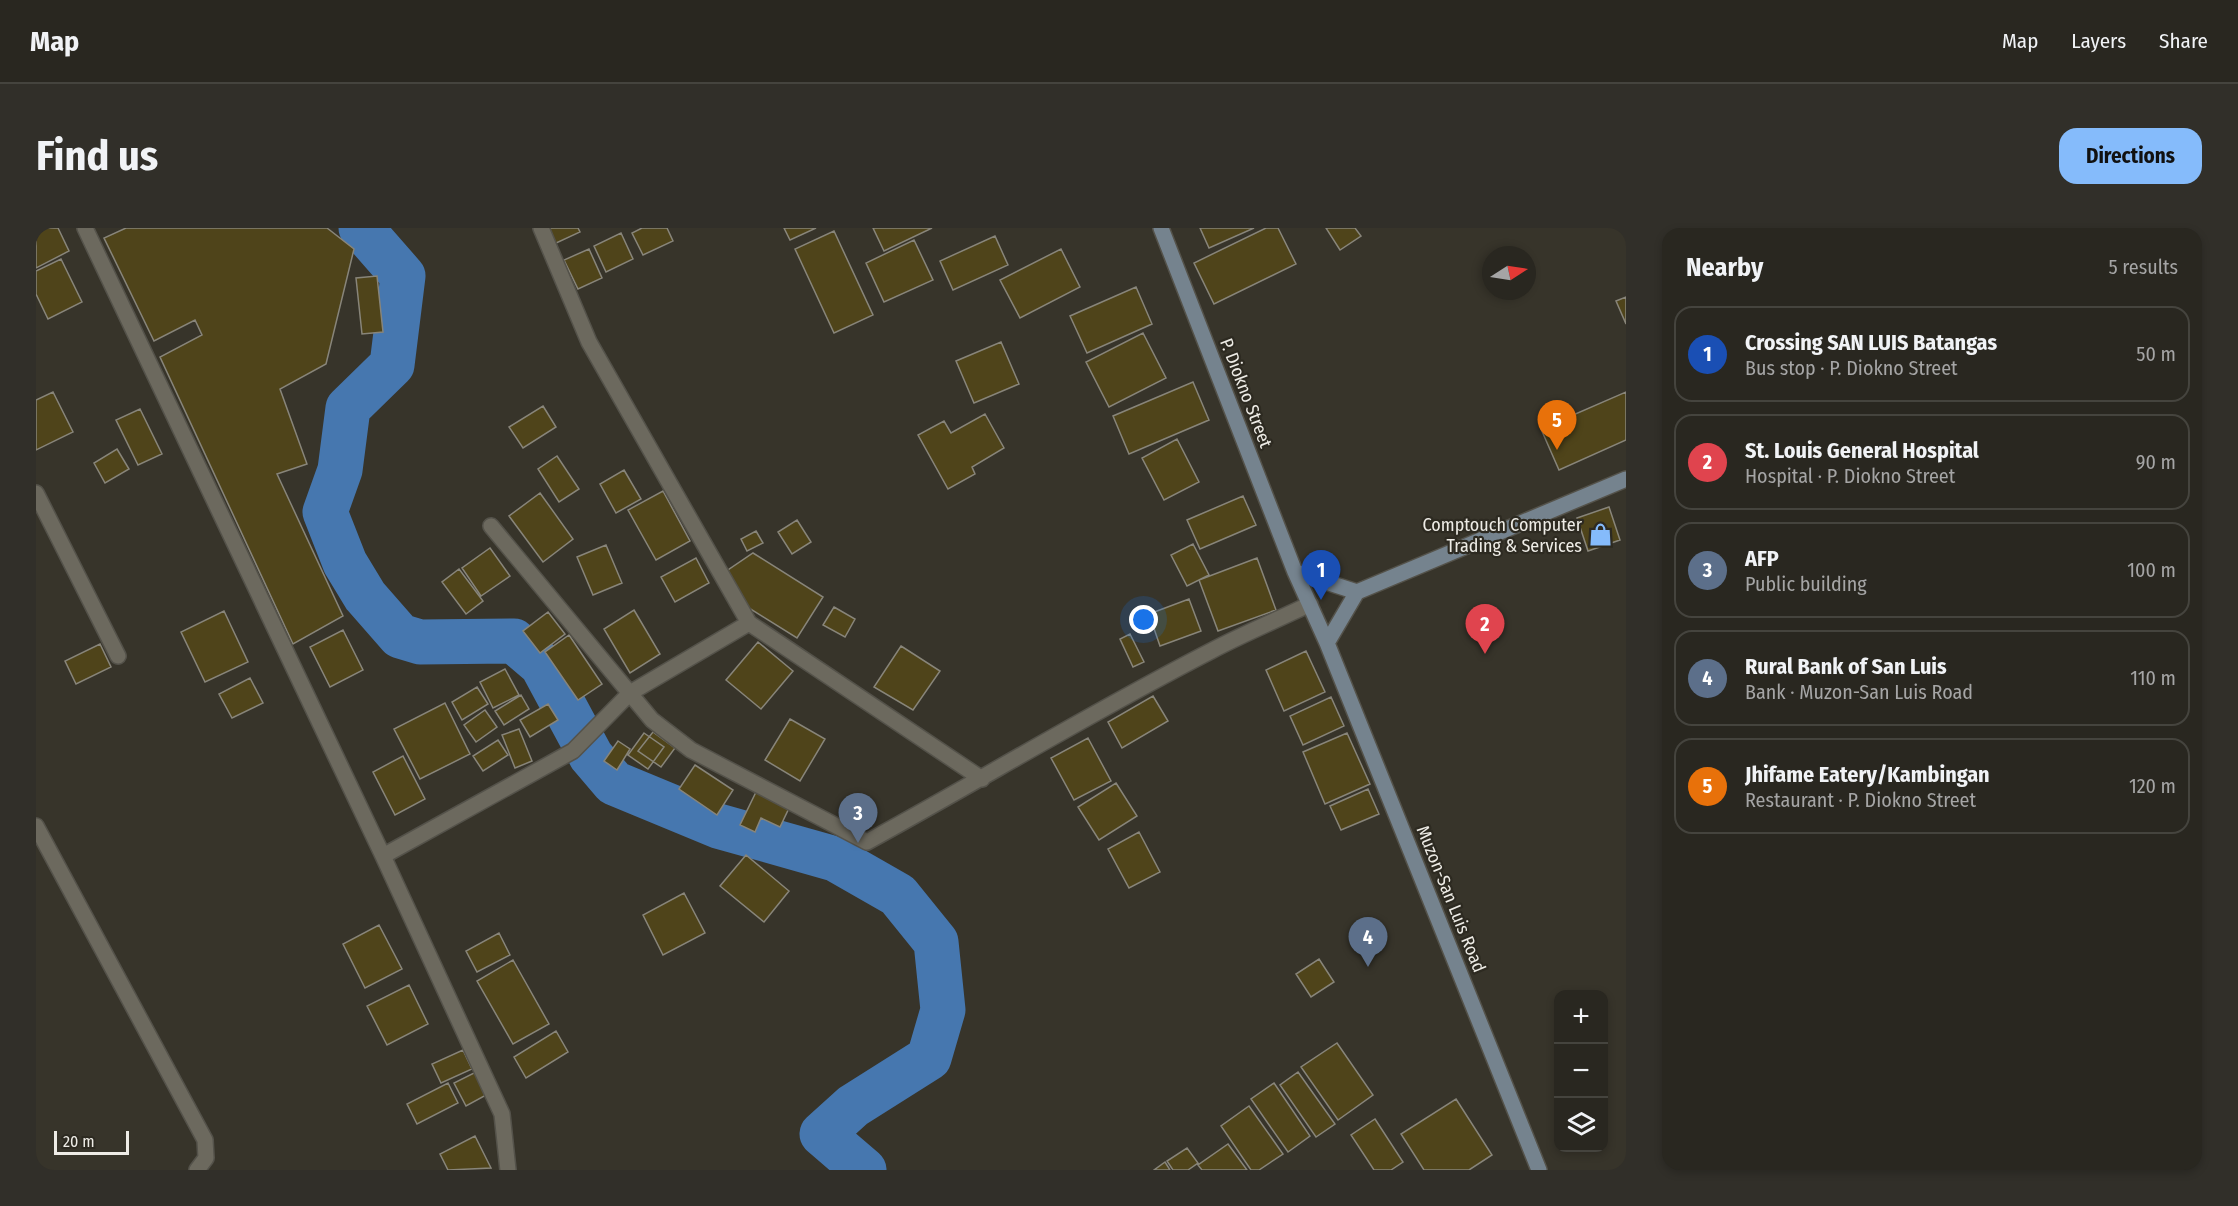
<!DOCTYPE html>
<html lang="en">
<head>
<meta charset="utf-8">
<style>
	:root { --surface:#292720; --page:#312f29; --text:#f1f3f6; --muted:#a5a5a5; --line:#45443e; --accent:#85bbfb }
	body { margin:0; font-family:"Fira Sans Condensed",sans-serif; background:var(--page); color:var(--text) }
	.controls { position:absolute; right:18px; bottom:18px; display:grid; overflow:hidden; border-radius:12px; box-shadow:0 3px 9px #0003 }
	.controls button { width:54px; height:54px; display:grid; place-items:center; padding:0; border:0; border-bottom:2px solid var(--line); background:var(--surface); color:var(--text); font:30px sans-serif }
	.compass { position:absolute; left:1446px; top:18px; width:54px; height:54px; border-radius:50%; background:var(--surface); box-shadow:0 3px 9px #0003; rotate:78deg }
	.scale { position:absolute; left:18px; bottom:15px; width:75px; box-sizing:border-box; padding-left:6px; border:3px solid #eeece6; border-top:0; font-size:16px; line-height:21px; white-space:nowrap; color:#eeece6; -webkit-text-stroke:4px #2d2a21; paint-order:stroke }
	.you { position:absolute; left:1108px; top:392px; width:21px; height:21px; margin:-15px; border:4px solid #fff; border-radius:50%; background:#1a73e8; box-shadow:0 0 0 9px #1a73e833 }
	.badge { display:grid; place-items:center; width:39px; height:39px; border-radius:50%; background:var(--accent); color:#fff; font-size:20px; font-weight:700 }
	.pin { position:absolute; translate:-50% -50px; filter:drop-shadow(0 2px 3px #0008) }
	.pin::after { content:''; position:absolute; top:32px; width:21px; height:18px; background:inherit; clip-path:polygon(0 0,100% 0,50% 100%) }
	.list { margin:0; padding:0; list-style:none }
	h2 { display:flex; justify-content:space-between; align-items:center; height:78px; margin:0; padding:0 24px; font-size:26px }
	h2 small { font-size:20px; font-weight:400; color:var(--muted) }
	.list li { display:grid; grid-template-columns:39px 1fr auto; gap:18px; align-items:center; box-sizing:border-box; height:96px; margin:0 12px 12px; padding:0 12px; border:2px solid var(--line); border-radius:18px }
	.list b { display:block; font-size:22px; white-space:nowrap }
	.list p { margin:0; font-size:20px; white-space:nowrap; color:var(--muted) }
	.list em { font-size:20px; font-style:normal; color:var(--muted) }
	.icon { flex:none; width:33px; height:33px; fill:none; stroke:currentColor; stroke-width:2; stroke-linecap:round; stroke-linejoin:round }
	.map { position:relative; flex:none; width:1590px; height:942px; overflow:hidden; border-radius:18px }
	header { display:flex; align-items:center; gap:36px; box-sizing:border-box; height:84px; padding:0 30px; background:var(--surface); border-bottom:2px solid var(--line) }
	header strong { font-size:28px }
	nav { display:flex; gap:33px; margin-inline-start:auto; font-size:21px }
	.intro { display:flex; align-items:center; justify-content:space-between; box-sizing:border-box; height:144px; padding:0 36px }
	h1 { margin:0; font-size:42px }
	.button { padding:15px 27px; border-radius:18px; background:var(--accent); color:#111; font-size:21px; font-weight:700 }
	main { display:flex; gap:36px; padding:0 36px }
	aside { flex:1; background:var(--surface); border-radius:18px; box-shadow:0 3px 9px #0003 }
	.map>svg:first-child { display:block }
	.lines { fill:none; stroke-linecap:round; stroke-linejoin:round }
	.river { stroke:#4677af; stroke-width:45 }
	.building { fill:#4f441a; stroke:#88857a; stroke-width:1.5 }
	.street-casing { stroke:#54524a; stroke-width:18 }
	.secondary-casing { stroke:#54524a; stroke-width:18 }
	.street { stroke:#6c695e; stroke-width:15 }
	.secondary { stroke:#75838e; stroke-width:15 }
	.labels { text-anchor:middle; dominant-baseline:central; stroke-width:4.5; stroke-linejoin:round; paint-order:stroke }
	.street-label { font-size:18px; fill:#eeece6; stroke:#2d2a21 }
	.poi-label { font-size:18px; fill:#eeece6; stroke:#2d2a21; text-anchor:end }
</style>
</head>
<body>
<header>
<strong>Map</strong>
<nav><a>Map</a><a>Layers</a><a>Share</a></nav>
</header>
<div class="intro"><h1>Find us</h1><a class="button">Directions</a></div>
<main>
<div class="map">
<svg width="1590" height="942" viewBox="0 0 1590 942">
	<rect width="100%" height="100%" fill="#37342a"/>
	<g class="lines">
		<path class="river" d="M 325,0 L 367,48 L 356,137 L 312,180 L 304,242 L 289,284 L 309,335 L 329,368 L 364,408 L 384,414 L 478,413 L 506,437 L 555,528 L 578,555 L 682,598 L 799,631 L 862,667 L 900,714 L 907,782 L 893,830 L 817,878 L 786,906 L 828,942"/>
	</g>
	<path class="building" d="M 0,0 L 22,0 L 33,23 L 0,40 Z
		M 90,0 L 291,0 L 318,21 L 290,136 L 244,161 L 271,236 L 241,246 L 307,388 L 257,416 L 124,129 L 166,107 L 159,92 L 118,113 L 68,10 Z
		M 511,0 L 542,0 L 544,4 L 518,16 Z
		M 606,0 L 631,0 L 637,13 L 607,27 L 596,5 Z
		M 748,0 L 780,0 L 754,12 Z
		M 837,0 L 896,0 L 848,23 Z
		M 1164,0 L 1218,0 L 1173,20 Z
		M 1230,0 L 1242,0 L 1260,36 L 1178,76 L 1158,35 Z
		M 1290,0 L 1319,0 L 1325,8 L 1304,22 Z
		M 798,3 L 837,87 L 798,105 L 759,21 Z
		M 585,5 L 597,31 L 570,44 L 558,18 Z
		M 959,8 L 972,37 L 917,62 L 904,33 Z
		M 878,12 L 897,52 L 848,74 L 830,35 Z
		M 553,21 L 566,50 L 542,61 L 528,32 Z
		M 1025,21 L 1044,59 L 984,90 L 964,52 Z
		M 25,31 L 46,74 L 12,91 L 0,66 L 0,43 Z
		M 341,48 L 347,104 L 326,106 L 320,50 Z
		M 1100,59 L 1116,96 L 1051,125 L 1034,88 Z
		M 1590,69 L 1590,96 L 1580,73 Z
		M 1107,105 L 1130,150 L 1073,179 L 1050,134 Z
		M 965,114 L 983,156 L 938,175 L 920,133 Z
		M 1157,154 L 1173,192 L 1093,226 L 1077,188 Z
		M 17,164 L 37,204 L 0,222 L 0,172 Z
		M 1590,164 L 1590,212 L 1523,242 L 1505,201 Z
		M 507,178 L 520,199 L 487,220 L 473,199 Z
		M 104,181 L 126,226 L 102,237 L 80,192 Z
		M 949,186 L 968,220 L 936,239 L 939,246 L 912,261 L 882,207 L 908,193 L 915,205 Z
		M 1141,211 L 1163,254 L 1128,272 L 1106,230 Z
		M 81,221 L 93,241 L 69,255 L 58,235 Z
		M 521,228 L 543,261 L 523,274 L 502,241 Z
		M 588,242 L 605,271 L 580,285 L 564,256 Z
		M 627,263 L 654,313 L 620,332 L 592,282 Z
		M 504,265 L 537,311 L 507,334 L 473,288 Z
		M 1207,268 L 1220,297 L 1164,321 L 1151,292 Z
		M 1573,279 L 1584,312 L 1552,323 L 1541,290 Z
		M 761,292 L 775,314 L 756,326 L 742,304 Z
		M 720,303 L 727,315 L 711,323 L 705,311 Z
		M 1157,316 L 1173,347 L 1151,358 L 1135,327 Z
		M 570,317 L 586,355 L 557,367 L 541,329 Z
		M 454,320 L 474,348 L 445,368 L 426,340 Z
		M 717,325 L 787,369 L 761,410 L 708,377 L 689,344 Z
		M 660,330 L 673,355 L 639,374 L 625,349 Z
		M 1221,330 L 1240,382 L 1182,403 L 1163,352 Z
		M 423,341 L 447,373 L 430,386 L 406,354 Z
		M 1153,371 L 1165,403 L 1124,418 L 1113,386 Z
		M 798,379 L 819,391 L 809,409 L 787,397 Z
		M 598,382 L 624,426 L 594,445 L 568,401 Z
		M 188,383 L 212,434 L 169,454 L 145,404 Z
		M 512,384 L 529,406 L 504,425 L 487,403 Z
		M 307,402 L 327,442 L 294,459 L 274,419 Z
		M 1094,406 L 1108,434 L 1097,439 L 1084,411 Z
		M 533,407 L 566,456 L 542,472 L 509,424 Z
		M 722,414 L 757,443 L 725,481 L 690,452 Z
		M 64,416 L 75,439 L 40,456 L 29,433 Z
		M 865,418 L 904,443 L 877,482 L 838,459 Z
		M 1270,423 L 1289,464 L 1248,483 L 1230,442 Z
		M 469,441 L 483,467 L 457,480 L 444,454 Z
		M 214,450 L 227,475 L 196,490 L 183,466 Z
		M 441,459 L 452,476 L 426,492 L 416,474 Z
		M 485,467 L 493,481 L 468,497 L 459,483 Z
		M 1117,468 L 1132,493 L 1086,520 L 1072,494 Z
		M 1295,469 L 1308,498 L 1267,517 L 1254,488 Z
		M 409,475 L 434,526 L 384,551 L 358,501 Z
		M 512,476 L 522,492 L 494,509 L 484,492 Z
		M 449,482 L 461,499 L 440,514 L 428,497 Z
		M 754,491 L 789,511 L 764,553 L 729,532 Z
		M 483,501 L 496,533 L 479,540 L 466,507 Z
		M 617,504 L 639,520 L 625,539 L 602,523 Z
		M 608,505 L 628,519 L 612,541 L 592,527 Z
		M 1311,505 L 1334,556 L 1289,576 L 1267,524 Z
		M 1052,510 L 1075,553 L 1038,572 L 1015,530 Z
		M 462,512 L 472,527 L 447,543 L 437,528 Z
		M 582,513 L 594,521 L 581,542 L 568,533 Z
		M 367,528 L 389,571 L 359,587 L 337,544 Z
		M 659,537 L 697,562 L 681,587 L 643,561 Z
		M 1080,555 L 1101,588 L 1063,612 L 1042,579 Z
		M 1332,561 L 1343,586 L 1305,602 L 1294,578 Z
		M 721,562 L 754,578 L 744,599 L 725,590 L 719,604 L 704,597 Z
		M 1103,604 L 1124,644 L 1093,660 L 1072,621 Z
		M 710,627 L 753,663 L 728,694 L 684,658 Z
		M 648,665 L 669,705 L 627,727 L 607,687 Z
		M 343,697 L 366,741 L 329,760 L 307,716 Z
		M 463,705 L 474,727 L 441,744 L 430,723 Z
		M 1283,731 L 1298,754 L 1275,769 L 1260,746 Z
		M 477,732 L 513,796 L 477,816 L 441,753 Z
		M 373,757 L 392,796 L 351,817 L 331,778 Z
		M 520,803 L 532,824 L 490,850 L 478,829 Z
		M 1301,815 L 1337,867 L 1302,892 L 1265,839 Z
		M 427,822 L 436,841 L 405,855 L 396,836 Z
		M 440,844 L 452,866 L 430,878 L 418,855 Z
		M 1262,844 L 1299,896 L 1280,909 L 1244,857 Z
		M 412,855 L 422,875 L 381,896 L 371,876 Z
		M 1238,855 L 1274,908 L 1252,924 L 1215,871 Z
		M 1420,871 L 1456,927 L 1433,942 L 1388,942 L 1365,906 Z
		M 1213,878 L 1247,926 L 1223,942 L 1215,942 L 1185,898 Z
		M 1339,891 L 1367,934 L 1355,942 L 1338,942 L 1315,907 Z
		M 439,908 L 455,940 L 412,942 L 404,926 Z
		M 1192,916 L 1211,942 L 1166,942 L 1162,937 Z
		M 1151,920 L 1162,935 L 1152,942 L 1137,942 L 1131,933 Z
		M 1129,934 L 1134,942 L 1118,942 Z"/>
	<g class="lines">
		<defs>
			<path id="street" d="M 49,0 L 347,628 L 466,886 L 472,942
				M 505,0 L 553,114 L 713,395 L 946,551
				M 0,265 L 82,428
				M 455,298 L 616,492 L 655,522 L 831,614 C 946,551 1058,483 1175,423 C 1207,406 1241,392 1274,376
				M 0,598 L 169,912 L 170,930 L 161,942
				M 347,628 L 537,523 L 594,465 L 713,395"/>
			<path id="secondary" d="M 1125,0 L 1259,344 L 1291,415 L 1503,942
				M 1259,344 L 1321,364 L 1590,251
				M 1291,415 L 1321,364"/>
		</defs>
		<use href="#street" class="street-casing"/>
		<use href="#secondary" class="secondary-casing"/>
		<use href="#street" class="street"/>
		<use href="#secondary" class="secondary"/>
	</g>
	<defs>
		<symbol id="shop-bare" viewBox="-9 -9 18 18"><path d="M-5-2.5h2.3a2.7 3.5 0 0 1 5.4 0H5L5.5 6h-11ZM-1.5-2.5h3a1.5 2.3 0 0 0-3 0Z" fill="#85bbfb" stroke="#2d2a21" stroke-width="2.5" paint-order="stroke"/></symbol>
	</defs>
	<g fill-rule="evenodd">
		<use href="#shop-bare" x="1548" y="290" width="33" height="33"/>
	</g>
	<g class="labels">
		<g class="street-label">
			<text transform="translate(1210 165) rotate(69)">P. Diokno Street</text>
			<text transform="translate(1415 671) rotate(68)">Muzon-San Luis Road</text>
		</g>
		<g class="poi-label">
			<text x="1546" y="297">Comptouch Computer<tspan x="1546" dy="21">Trading &amp; Services</tspan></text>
		</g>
	</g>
</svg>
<div class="controls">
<button>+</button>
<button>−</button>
<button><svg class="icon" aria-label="layers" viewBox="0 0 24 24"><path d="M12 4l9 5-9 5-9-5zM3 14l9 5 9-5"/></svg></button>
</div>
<svg class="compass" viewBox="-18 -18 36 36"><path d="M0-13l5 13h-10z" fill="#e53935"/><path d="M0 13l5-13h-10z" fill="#a5a5a5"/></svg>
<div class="scale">20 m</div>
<div class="you"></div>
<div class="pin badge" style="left:1285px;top:372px;background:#1a4fb4">1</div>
<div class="pin badge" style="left:1449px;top:426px;background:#e0444e">2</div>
<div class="pin badge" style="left:822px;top:615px;background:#5c6f8a">3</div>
<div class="pin badge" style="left:1332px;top:739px;background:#5c6f8a">4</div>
<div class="pin badge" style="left:1521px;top:222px;background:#e8710a">5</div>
</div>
<aside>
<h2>Nearby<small>5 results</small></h2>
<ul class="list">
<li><span class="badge" style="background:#1a4fb4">1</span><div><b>Crossing SAN LUIS Batangas</b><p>Bus stop · P. Diokno Street</p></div><em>50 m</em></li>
<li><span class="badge" style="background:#e0444e">2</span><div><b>St. Louis General Hospital</b><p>Hospital · P. Diokno Street</p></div><em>90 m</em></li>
<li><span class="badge" style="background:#5c6f8a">3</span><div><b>AFP</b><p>Public building</p></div><em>100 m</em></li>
<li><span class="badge" style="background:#5c6f8a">4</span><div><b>Rural Bank of San Luis</b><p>Bank · Muzon-San Luis Road</p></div><em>110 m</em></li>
<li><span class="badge" style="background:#e8710a">5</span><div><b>Jhifame Eatery/Kambingan</b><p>Restaurant · P. Diokno Street</p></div><em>120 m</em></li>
</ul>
</aside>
</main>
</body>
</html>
